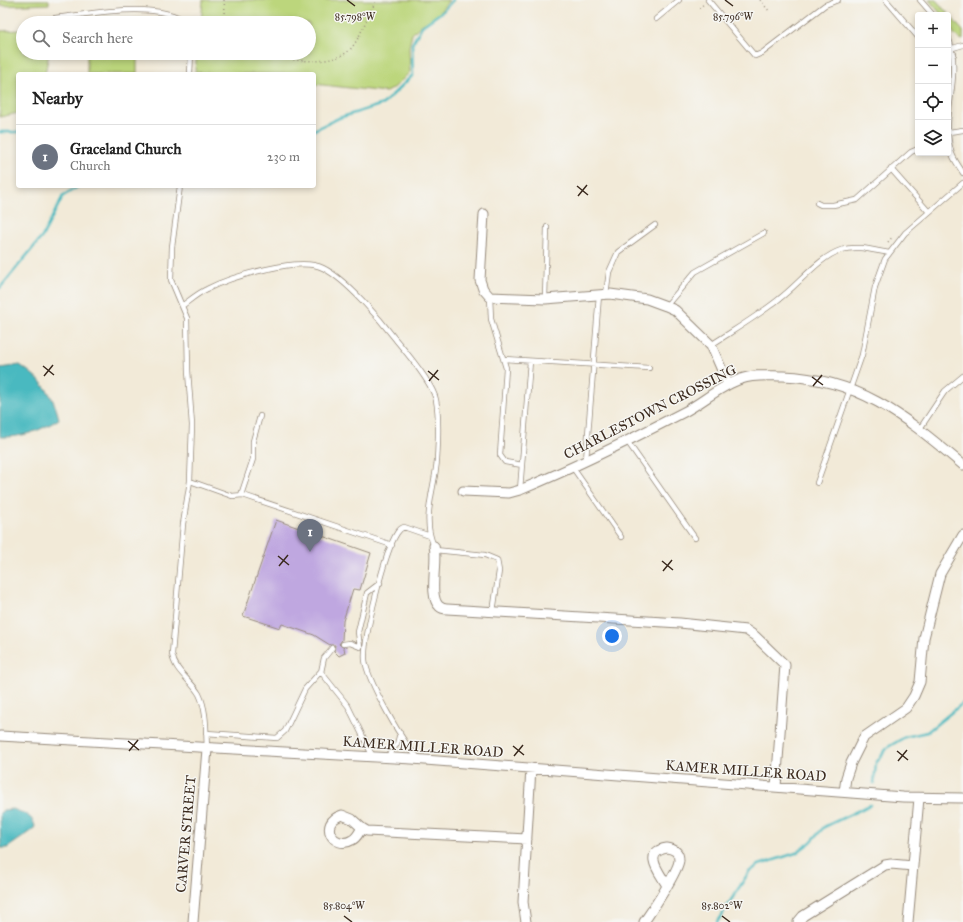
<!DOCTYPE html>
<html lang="en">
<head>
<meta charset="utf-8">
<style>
	:root { --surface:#fff; --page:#f2f2f2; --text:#222; --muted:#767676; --line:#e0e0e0; --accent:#b5179e }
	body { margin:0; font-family:"IM FELL Great Primer",serif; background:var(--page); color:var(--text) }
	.controls { position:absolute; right:12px; top:12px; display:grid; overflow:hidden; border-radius:4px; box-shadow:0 2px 6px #0003 }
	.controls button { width:36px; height:36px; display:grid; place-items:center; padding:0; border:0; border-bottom:1px solid var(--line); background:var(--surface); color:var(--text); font:20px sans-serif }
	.you { position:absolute; left:612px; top:636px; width:14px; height:14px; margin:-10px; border:3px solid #fff; border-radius:50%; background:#1a73e8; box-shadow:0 0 0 6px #1a73e833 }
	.badge { display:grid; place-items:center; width:26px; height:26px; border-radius:50%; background:var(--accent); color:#fff; font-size:13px; font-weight:700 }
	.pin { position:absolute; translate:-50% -33px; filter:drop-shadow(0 1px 2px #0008) }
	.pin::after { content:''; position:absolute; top:21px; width:14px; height:12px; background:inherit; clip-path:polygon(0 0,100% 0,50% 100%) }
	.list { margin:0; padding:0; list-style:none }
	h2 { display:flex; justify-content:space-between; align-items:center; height:52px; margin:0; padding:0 16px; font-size:17px }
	h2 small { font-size:13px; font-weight:400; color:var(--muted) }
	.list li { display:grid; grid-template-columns:26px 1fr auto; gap:12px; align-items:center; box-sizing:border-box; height:64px; padding:0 16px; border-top:1px solid var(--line) }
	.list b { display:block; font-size:15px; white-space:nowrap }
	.list p { margin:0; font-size:13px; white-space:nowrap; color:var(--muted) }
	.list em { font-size:13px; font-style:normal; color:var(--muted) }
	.icon { flex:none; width:22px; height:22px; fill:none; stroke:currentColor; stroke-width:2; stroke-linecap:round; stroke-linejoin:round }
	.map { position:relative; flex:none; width:963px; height:922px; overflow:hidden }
	.search { position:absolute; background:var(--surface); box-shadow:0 2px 6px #0003; left:16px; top:16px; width:300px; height:44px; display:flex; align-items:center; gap:10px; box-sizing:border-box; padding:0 14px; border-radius:22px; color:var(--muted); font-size:15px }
	.panel { position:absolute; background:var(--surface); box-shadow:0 2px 6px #0003; left:16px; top:72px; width:300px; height:116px; border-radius:4px }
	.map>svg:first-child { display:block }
	.green { fill:#bcd67b; stroke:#7c804c }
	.water { fill:#4ab9c0; stroke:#42726f }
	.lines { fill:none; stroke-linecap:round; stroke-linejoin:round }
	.stream { stroke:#4ab9c0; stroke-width:2.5 }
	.building { fill:#bfa7e0 }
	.service-casing { stroke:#968a7b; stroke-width:6 }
	.minor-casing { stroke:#968a7b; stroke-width:11 }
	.path { stroke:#968a7b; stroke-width:1.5; stroke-dasharray:1 3; stroke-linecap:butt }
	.service { stroke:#fff; stroke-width:4.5 }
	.minor { stroke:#fff; stroke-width:9 }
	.ticks { fill:none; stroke:#3b2a1e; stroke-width:1.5 }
	.labels { text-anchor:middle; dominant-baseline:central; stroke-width:3; stroke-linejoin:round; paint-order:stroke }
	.street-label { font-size:14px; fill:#3b2a1e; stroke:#f6f6f2 }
	.ticks-label { font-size:10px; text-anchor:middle; fill:#3b2a1e; stroke:#f6f6f2; stroke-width:3; stroke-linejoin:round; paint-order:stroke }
</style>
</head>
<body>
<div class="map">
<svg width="963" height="922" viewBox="0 0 963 922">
	<rect width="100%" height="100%" fill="#f6f6f2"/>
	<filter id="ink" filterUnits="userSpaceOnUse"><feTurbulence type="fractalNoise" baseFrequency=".025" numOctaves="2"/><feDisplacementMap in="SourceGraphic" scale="8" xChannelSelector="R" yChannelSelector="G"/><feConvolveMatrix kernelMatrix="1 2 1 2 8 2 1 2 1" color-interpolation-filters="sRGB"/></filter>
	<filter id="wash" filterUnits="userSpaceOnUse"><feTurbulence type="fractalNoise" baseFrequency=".012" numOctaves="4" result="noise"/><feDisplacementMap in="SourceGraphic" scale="16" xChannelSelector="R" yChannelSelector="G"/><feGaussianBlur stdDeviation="0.9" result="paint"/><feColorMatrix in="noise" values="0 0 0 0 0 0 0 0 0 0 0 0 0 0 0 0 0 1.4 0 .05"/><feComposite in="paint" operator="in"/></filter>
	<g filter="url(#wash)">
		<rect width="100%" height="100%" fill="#f2ead8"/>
		<path class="green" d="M 0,0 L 49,0 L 49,4 L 0,6 Z
			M 203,0 L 449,0 L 437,16 L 421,25 L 412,34 L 409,47 L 410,72 L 395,87 L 386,92 L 314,84 L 314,74 L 218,74 L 195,72 L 197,53 L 309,53 L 309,23 L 201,23 Z
			M 929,0 L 936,0 L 963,31 L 963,40 C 953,38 948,24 948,15 L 942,15 Z
			M 23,30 L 23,53 L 49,53 L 45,74 L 18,74 L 18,113 L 0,117 L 0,31 Z
			M 87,53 L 137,53 L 137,74 L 87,74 Z"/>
		<path class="water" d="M 20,365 C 42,380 53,393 59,419 C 42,430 22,438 0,437 L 0,368 Z
			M 13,809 C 23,813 32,815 35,826 L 33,830 L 7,848 L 1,848 L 0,813 L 3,810 Z"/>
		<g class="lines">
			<path class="stream" d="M 314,130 L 339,118 L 383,104 L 413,75 L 412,44 L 422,26 L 443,11 L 453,0
				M 0,132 L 18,132
				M 0,288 L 42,237 L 63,196 L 79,186
				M 874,783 L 876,763 L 888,747 L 905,737 L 927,732 L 963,703
				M 717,922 L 749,872 L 759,865 L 796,853 L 811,842 L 824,827 L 870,805"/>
		</g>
		<g id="blocks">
			<path class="building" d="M 276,520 L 371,553 L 360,590 L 353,589 L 343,621 L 342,640 L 339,644 L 344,648 L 345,653 L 339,656 L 334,651 L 335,645 L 330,645 L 314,635 L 282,624 L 280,628 L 243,616 Z"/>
		</g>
	</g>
	<g filter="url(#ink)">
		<use href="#blocks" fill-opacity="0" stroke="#968a7b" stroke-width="1"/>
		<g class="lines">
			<defs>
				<path id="service" d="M 708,0 L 755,56 L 762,53 L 825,5 L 838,0
					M 886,0 L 918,37
					M 920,0 L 933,15
					M 55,18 C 92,14 157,0 188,23
					M 656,19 L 679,0
					M 948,36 C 963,77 940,113 951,151 C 953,159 959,166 963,173
					M 953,48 L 963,45
					M 948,54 L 954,54
					M 190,74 L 191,53
					M 949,132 L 963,130
					M 891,169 L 929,212
					M 180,186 L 172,247 L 171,280 L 187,318 L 188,371 L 192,425 L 190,481 L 183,524 L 172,654 C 175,672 190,679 199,694 C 207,710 206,731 207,749
					M 817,203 L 821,205 L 833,205 L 857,200 L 911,152 L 918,149
					M 606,294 L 609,272 L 618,252 L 655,225
					M 490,297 L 491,319 L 506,368 L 500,455 L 505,462 L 522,465
					M 545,299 L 547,227
					M 182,306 C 190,300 198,293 207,289 C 231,277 299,256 323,268 C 347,280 380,319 396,340 C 407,353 433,384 436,400 C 439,415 438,444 437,460 C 435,488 421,519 434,546
					M 666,306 L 695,272 L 764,233
					M 711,345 C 734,330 758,316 779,299 C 798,285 819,257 841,250 C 857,245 872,250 889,253
					M 504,359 L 649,368
					M 919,430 L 945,391 L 963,376
					M 627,441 L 695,538
					M 586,460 L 599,295
					M 573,468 L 621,537
					M 190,481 L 232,496 L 243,495 L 392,545
					M 817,483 L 862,355 L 875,287 L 885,259 L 905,233 L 963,183
					M 520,490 L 530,361
					M 241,495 L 253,459 L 253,441 L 260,416
					M 435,550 L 485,555 L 497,560 L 499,571 L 493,612
					M 343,644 L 350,643 L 360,647
					M 360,647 L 358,632 L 367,593 L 380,583
					M 332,648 L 324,658 L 321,672 L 348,706 L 373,757
					M 206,733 L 277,738 L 285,731 L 305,689 L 321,671
					M 387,757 L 397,744 L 400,733
					M 419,758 C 404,747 367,679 365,660 C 363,639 385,551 397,533 C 399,530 401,528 404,527 L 430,536"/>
				<path id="minor" d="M 484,214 L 480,280 L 483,289 L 490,297 L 545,299 L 610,294 L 647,299 L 666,306 L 675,310 L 711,345 L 728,384
					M 463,491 L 509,493 L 520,490 C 576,467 630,440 684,412 C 703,402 720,386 741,379 C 754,374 770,376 783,376 C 862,379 906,418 963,465
					M 434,546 C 438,561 428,596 439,606 C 441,608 445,609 447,609 L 680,623 L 746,630 L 755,636 L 785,665 L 776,787
					M 0,736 L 412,759 L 903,797 L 963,798
					M 844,792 L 846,778 L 851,763 L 864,737 L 906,708 L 914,696 L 920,682 L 924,638 L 940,574 L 963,535
					M 342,815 L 352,819 L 362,828 C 359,832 357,838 352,840 C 334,851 317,823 342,815 Z
					M 362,828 L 367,831 L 527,839
					M 193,922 L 207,749
					M 526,922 L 523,902 L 531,768
					M 644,922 C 651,912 679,870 679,860 C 679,852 674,849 667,848 C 642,852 659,872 666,884
					M 798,922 L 803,916 L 885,865 L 891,864 L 913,866
					M 908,922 L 919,798"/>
			</defs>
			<use href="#service" class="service-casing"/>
			<use href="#minor" class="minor-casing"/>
			<path class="path" d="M 224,0 L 226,23
				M 760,0 L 770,12
				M 699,8 L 704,4
				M 254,53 C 280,58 335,71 353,46 C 363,32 367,15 377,0
				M 888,242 L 893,236"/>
			<use href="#service" class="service"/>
			<use href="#minor" class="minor"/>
		</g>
	</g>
	<path class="ticks" d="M 347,0 L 355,6M 725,0 L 733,6M 577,186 L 588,195M 578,196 L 587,185M 43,366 L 54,375M 428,371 L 439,380M 44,376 L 53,365M 812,377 L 823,385M 429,381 L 438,370M 813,386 L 822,375M 278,556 L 289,565M 662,561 L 673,570M 279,566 L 288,555M 663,571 L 672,560M 128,741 L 139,750M 513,746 L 524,755M 129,751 L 138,740M 897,751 L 908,760M 514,756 L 523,745M 898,761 L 907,750M 344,916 L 352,922M 722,916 L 730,922"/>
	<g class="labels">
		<g class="street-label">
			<text transform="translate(650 412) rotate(-27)">CHARLESTOWN CROSSING</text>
			<text transform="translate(423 747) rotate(4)">KAMER MILLER ROAD</text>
			<text transform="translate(746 771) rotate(4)">KAMER MILLER ROAD</text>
			<text transform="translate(186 834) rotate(-85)">CARVER STREET</text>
		</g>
	</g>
	<g class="ticks-label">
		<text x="355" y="20">85.798°W</text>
		<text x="733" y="20">85.796°W</text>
		<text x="344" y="909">85.804°W</text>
		<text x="722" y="909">85.802°W</text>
	</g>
</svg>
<div class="controls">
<button>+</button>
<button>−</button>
<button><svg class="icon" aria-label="locate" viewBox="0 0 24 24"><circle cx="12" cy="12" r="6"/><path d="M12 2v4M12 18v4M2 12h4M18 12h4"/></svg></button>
<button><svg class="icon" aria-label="layers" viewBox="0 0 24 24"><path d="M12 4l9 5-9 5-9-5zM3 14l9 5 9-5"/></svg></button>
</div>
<div class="you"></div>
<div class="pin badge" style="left:310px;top:552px;background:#6b7280">1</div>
<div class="search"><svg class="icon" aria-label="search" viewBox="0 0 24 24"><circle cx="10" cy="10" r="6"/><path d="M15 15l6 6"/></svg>Search here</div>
<section class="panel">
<h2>Nearby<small></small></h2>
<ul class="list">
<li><span class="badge" style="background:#6b7280">1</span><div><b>Graceland Church</b><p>Church</p></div><em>230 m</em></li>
</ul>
</section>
</div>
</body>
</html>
